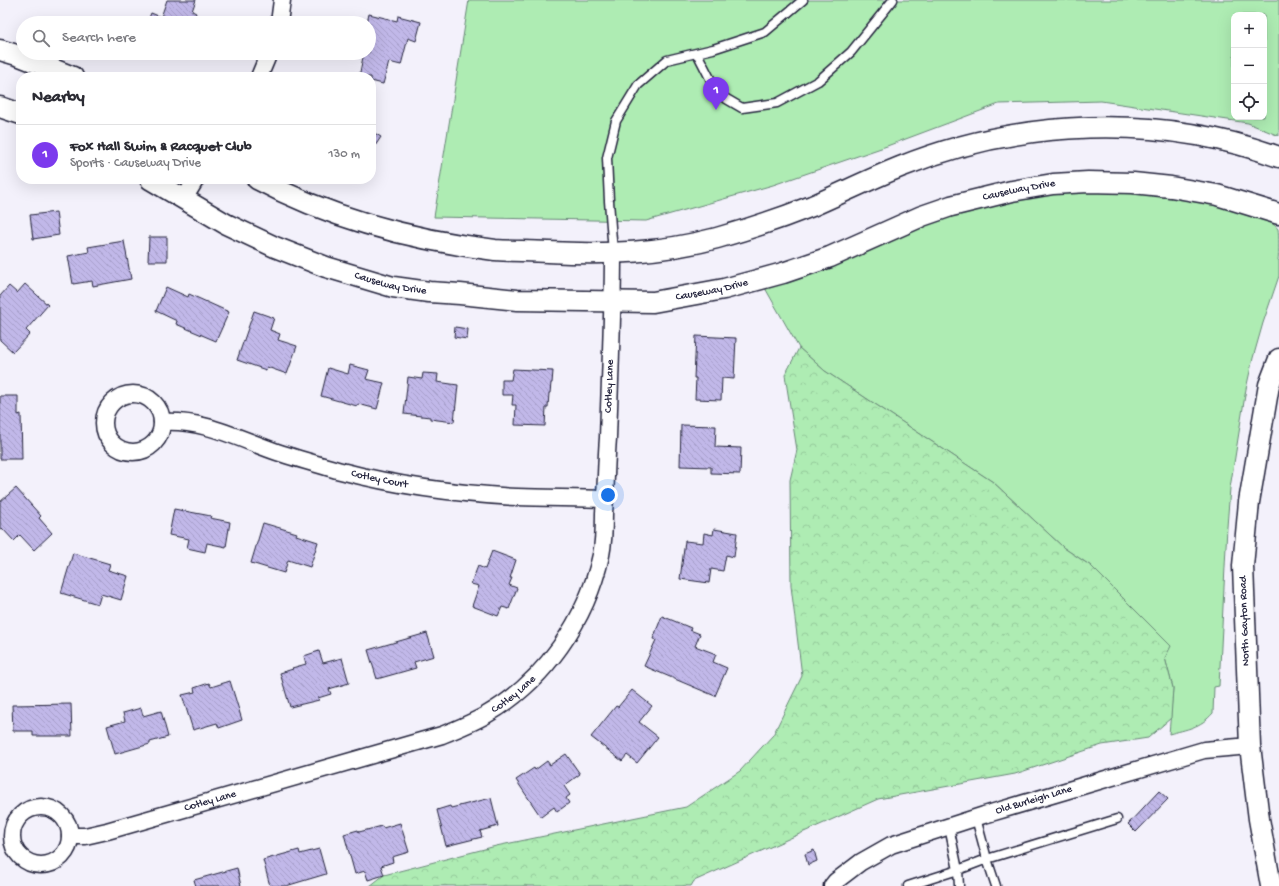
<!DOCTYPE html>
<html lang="en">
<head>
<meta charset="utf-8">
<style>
	:root { --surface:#fff; --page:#f2f2f3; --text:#2b2b33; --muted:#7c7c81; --line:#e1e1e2; --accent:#7c3aed }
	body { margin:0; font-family:"Gochi Hand",sans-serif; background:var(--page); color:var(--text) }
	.controls { position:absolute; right:12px; top:12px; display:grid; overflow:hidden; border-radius:8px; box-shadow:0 4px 16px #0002 }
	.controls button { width:36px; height:36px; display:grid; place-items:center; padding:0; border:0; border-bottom:1px solid var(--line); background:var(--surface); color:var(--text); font:20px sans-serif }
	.you { position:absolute; left:608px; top:495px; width:14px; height:14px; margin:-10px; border:3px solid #fff; border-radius:50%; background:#1a73e8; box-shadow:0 0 0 6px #1a73e833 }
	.badge { display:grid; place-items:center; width:26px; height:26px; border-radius:50%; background:var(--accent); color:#fff; font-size:13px; font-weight:700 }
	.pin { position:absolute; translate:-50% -33px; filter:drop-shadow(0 1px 2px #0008) }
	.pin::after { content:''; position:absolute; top:21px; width:14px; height:12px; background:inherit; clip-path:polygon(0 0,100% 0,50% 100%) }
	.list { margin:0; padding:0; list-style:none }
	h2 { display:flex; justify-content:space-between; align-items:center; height:52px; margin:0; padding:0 16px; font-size:17px }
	h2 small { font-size:13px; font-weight:400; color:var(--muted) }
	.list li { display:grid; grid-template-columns:26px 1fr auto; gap:12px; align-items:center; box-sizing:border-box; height:60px; padding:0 16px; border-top:1px solid var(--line) }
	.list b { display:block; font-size:15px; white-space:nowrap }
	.list p { margin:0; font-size:13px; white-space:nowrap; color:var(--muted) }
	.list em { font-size:13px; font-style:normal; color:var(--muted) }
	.icon { flex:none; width:22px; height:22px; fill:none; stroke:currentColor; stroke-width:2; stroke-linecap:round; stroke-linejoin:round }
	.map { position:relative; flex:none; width:1279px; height:886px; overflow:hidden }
	.search { position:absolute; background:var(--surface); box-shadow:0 4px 16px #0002; left:16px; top:16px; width:360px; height:44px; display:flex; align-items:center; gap:10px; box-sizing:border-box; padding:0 14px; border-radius:22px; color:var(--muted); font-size:15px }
	.panel { position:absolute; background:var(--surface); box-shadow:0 4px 16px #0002; left:16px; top:72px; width:360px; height:112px; border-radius:16px }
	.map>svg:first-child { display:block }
	.grass { fill:#aeecb3; stroke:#688777; fill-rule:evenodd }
	.forest { fill:url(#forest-crowns); stroke:#688777 }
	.building { fill:url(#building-back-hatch); stroke:#22223b }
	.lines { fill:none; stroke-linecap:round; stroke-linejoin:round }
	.service-casing { stroke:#22223b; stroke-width:11 }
	.minor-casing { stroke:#22223b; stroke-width:19 }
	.tertiary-casing { stroke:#22223b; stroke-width:23 }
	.service { stroke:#fff; stroke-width:8 }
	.minor { stroke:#fff; stroke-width:16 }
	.tertiary { stroke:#fff; stroke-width:20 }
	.labels { text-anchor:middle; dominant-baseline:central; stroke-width:3; stroke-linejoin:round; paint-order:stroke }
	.street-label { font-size:11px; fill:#22223b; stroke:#fff }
</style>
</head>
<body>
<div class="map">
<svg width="1279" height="886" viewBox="0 0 1279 886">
	<defs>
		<pattern id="forest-crowns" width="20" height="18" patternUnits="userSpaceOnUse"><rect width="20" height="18" fill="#aeecb3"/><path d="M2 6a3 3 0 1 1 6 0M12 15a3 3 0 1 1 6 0" fill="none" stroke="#95ca9b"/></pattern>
		<pattern id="building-back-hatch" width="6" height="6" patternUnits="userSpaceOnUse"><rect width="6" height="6" fill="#c1b8e9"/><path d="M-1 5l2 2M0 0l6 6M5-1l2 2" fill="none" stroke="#a69ec9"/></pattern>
	</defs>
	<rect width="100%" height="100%" fill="#f3f1fb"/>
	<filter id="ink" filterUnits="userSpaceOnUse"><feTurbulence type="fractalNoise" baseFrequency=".025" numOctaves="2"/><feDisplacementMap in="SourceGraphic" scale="8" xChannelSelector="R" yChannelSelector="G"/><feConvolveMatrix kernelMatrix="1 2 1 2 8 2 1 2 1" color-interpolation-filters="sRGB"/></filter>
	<g filter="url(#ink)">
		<path class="grass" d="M 469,0 L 1279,0 L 1279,136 L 1248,123 L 1101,101 L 999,104 L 887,146 L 773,185 L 646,221 L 434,217 ZM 1234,15 L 1264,15 L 1264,117 L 1234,117 Z
			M 1147,191 C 1170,196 1267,211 1278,229 C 1279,234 1279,254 1278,260 L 1279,261 L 1279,276 L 1263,323 L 1253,358 L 1246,389 L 1230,488 L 1227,527 L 1219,686 L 1214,687 L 1213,713 C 1200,728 1187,729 1169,734 L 1173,688 L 1165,658 L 1091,566 L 1064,548 L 993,482 L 825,371 L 799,348 L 765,288 L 867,250 L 951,213 L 1045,193 Z"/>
		<path class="forest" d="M 799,348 L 825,371 L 993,482 L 1064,548 L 1091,566 L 1171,646 L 1165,658 L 1173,688 L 1171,718 L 1148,738 L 1102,745 L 1015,774 L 878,799 L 694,881 L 691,886 L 370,886 L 384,875 L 496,846 L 686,807 L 740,771 L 773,735 L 802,676 L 791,586 L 790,480 L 797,450 L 785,375 Z"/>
		<path class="building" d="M 167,0 L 196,0 L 192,11 L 196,13 L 192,23 L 147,23 L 151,13 L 161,17 Z
			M 369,14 L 397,21 L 398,16 L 421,22 L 416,41 L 408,38 L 401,65 L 389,62 L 383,84 L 371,81 L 371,77 L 359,77 L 363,57 L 359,56 L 360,53 L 369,53 L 369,23 L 367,23 Z
			M 165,53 L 181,53 L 179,58 Z
			M 371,131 L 381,137 L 371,152 Z
			M 56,212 L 59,235 L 33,239 L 30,215 Z
			M 149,237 L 167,237 L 167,261 L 148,261 Z
			M 124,241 L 131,279 L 93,286 L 92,281 L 73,284 L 68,256 L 89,252 L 88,247 Z
			M 25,284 L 48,305 L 26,330 L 30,334 L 13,352 L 0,340 L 0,296 L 9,286 L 17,293 Z
			M 166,287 L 188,297 L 189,294 L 229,312 L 216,341 L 176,324 L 177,321 L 156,311 Z
			M 254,311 L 274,318 L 270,330 L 280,334 L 278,340 L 297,346 L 287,374 L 267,367 L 266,370 L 237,360 Z
			M 455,327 L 468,329 L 467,339 L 454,337 Z
			M 696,336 L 736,338 L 734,379 L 722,378 L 721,400 L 695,399 L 696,378 L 694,378 Z
			M 350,365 L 369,370 L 366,379 L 384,383 L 377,409 L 358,404 L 357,406 L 321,396 L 328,368 L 348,374 Z
			M 513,369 L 553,371 L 552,383 L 551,383 L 550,393 L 549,393 L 548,407 L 546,407 L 545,426 L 515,425 L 516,405 L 512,405 L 513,395 L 502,395 L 502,380 L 511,380 Z
			M 423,373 L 438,374 L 437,382 L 458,385 L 454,422 L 430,419 L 430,417 L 404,414 L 408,377 L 422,379 Z
			M 0,396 L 18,396 L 18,415 L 21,414 L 22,459 L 0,459 Z
			M 681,425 L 716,426 L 715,447 L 741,448 L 740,474 L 711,473 L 711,467 L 680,466 Z
			M 16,488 L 41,516 L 39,518 L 52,533 L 34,550 L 20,535 L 14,541 L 2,528 L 0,529 L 0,502 Z
			M 174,509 L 211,516 L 210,518 L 230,522 L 226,547 L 207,543 L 205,552 L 187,548 L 189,539 L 169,535 Z
			M 263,523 L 297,533 L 296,535 L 318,542 L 310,567 L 288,560 L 284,573 L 251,563 Z
			M 714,529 L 737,533 L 734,557 L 726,555 L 723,571 L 711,569 L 709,583 L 680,579 L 685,541 L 703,543 L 704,533 L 713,535 Z
			M 492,551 L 516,560 L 510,578 L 512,578 L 509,585 L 517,588 L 509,609 L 502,607 L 498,616 L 472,606 L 479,586 L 471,584 L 478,566 L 485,569 Z
			M 73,553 L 110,564 L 108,570 L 128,576 L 121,600 L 101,594 L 98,604 L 61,593 Z
			M 662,616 L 691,628 L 690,630 L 700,634 L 695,646 L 716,654 L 713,662 L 727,668 L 715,696 L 644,666 L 656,640 L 653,639 Z
			M 427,633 L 434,656 L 414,662 L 416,668 L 377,679 L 368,650 Z
			M 319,651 L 323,663 L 342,658 L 349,683 L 329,689 L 331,694 L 318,698 L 319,700 L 290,707 L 280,673 L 293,669 L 292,668 L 306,664 L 304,656 Z
			M 230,681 L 242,720 L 219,728 L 217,723 L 193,730 L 182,695 L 195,692 L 194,688 L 209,683 L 211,687 Z
			M 632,690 L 652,706 L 639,722 L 658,737 L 637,763 L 627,755 L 622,761 L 591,737 L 616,706 L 618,707 Z
			M 71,704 L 72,736 L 33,736 L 33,731 L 13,731 L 12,705 Z
			M 141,708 L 143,716 L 161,711 L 168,737 L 150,742 L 150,744 L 115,754 L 107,726 L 125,721 L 123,713 Z
			M 566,754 L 580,774 L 564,786 L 570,795 L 566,798 L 569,803 L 557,812 L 554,807 L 541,817 L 516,780 L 534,768 L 535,770 L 547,761 L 550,765 Z
			M 1159,791 L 1168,799 L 1136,832 L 1128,824 Z
			M 491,798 L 498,826 L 480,831 L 482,837 L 446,846 L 437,810 L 450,806 L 451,808 Z
			M 400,823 L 409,852 L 392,857 L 393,862 L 381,866 L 384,875 L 368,880 L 365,871 L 355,874 L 344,834 L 358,830 L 359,832 L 382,826 L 383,828 Z
			M 319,849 L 326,874 L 286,886 L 270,886 L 263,860 L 299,850 L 300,854 Z
			M 814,850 L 817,861 L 808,865 L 805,854 Z
			M 237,868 L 241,886 L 196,886 L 194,880 Z"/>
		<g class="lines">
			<defs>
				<path id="service" d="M 697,53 L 718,94 L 742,108 L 777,103 L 818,81 L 851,52 L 893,0
					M 613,253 L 609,201 L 607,158 L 616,121 L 638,85 L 667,60 L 713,49 L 765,32 L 803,0
					M 976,818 L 987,859 L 996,886
					M 949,827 L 958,870 L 959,886
					M 908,886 L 958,870 L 987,859 L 1117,819"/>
				<g id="minor">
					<path d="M 279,23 L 282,0"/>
					<path d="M 259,77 L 269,53"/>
					<path d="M 184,199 L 196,179"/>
					<circle cx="133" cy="423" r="29"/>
					<path id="s1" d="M 162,422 C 203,419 239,439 277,452 C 298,459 320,465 341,471 C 398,486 459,494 517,497 C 547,498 576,498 605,499"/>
					<circle cx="41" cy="836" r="29"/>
					<path id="s2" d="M 70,836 L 85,836 L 107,831 L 442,735 C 457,729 472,723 486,715 C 544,682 587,620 601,555 C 604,541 604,527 604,513 C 606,488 606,463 608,438 C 610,376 613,315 613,253"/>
					<path id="s3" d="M 832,886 L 836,881 L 861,862 L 891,845 L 984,815 L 1204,750 L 1250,746"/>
				</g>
				<g id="tertiary">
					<path d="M 0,50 L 20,56 L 73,77"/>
					<path d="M 0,107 L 21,114"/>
					<path id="s4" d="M 150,179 L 226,224 L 275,247 L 326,267 L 393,287 L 429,292 L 460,294 L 517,300 L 653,302 L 724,289 L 783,273 L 830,257 L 922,216 L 951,206 L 1012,191 L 1053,184 L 1088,182 L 1133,183 L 1171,187 L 1217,195 L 1279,214"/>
					<path d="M 257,179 C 330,218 413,240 495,250 C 512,251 530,251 548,252 C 606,255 661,253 717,238 C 749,229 782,218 812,206 C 842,193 870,179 900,167 C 1019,119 1158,113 1279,157"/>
					<path d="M 1271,886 L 1259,819 L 1250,746 L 1243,566 L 1249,502 L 1269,385 L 1279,359"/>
				</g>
			</defs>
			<use href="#service" class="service-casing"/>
			<use href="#minor" class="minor-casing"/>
			<use href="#tertiary" class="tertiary-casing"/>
			<use href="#service" class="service"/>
			<use href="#minor" class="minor"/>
			<use href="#tertiary" class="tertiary"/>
		</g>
	</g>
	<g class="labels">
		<g class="street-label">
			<text stroke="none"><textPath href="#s4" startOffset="912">Causeway Drive</textPath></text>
			<text stroke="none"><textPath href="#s4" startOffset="264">Causeway Drive</textPath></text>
			<text stroke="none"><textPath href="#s4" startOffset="588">Causeway Drive</textPath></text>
			<text stroke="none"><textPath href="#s2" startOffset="806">Cotley Lane</textPath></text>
			<text stroke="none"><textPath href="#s1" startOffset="226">Cotley Court</textPath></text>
			<text transform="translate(1245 621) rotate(-92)">North Gayton Road</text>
			<text stroke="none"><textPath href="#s2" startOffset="469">Cotley Lane</textPath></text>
			<text stroke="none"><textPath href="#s3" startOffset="222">Old Burleigh Lane</textPath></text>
			<text stroke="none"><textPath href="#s2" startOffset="145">Cotley Lane</textPath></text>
		</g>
	</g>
</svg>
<div class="controls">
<button>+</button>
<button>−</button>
<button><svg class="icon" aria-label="locate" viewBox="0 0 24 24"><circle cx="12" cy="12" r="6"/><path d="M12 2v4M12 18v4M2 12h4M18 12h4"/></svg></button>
</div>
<div class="you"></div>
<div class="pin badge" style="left:716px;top:110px">1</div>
<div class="search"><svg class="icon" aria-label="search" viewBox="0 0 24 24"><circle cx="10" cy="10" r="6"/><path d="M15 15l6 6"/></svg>Search here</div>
<section class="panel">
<h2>Nearby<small></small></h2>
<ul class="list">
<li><span class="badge">1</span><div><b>Fox Hall Swim &amp; Racquet Club</b><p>Sports · Causeway Drive</p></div><em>130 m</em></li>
</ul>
</section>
</div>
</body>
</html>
